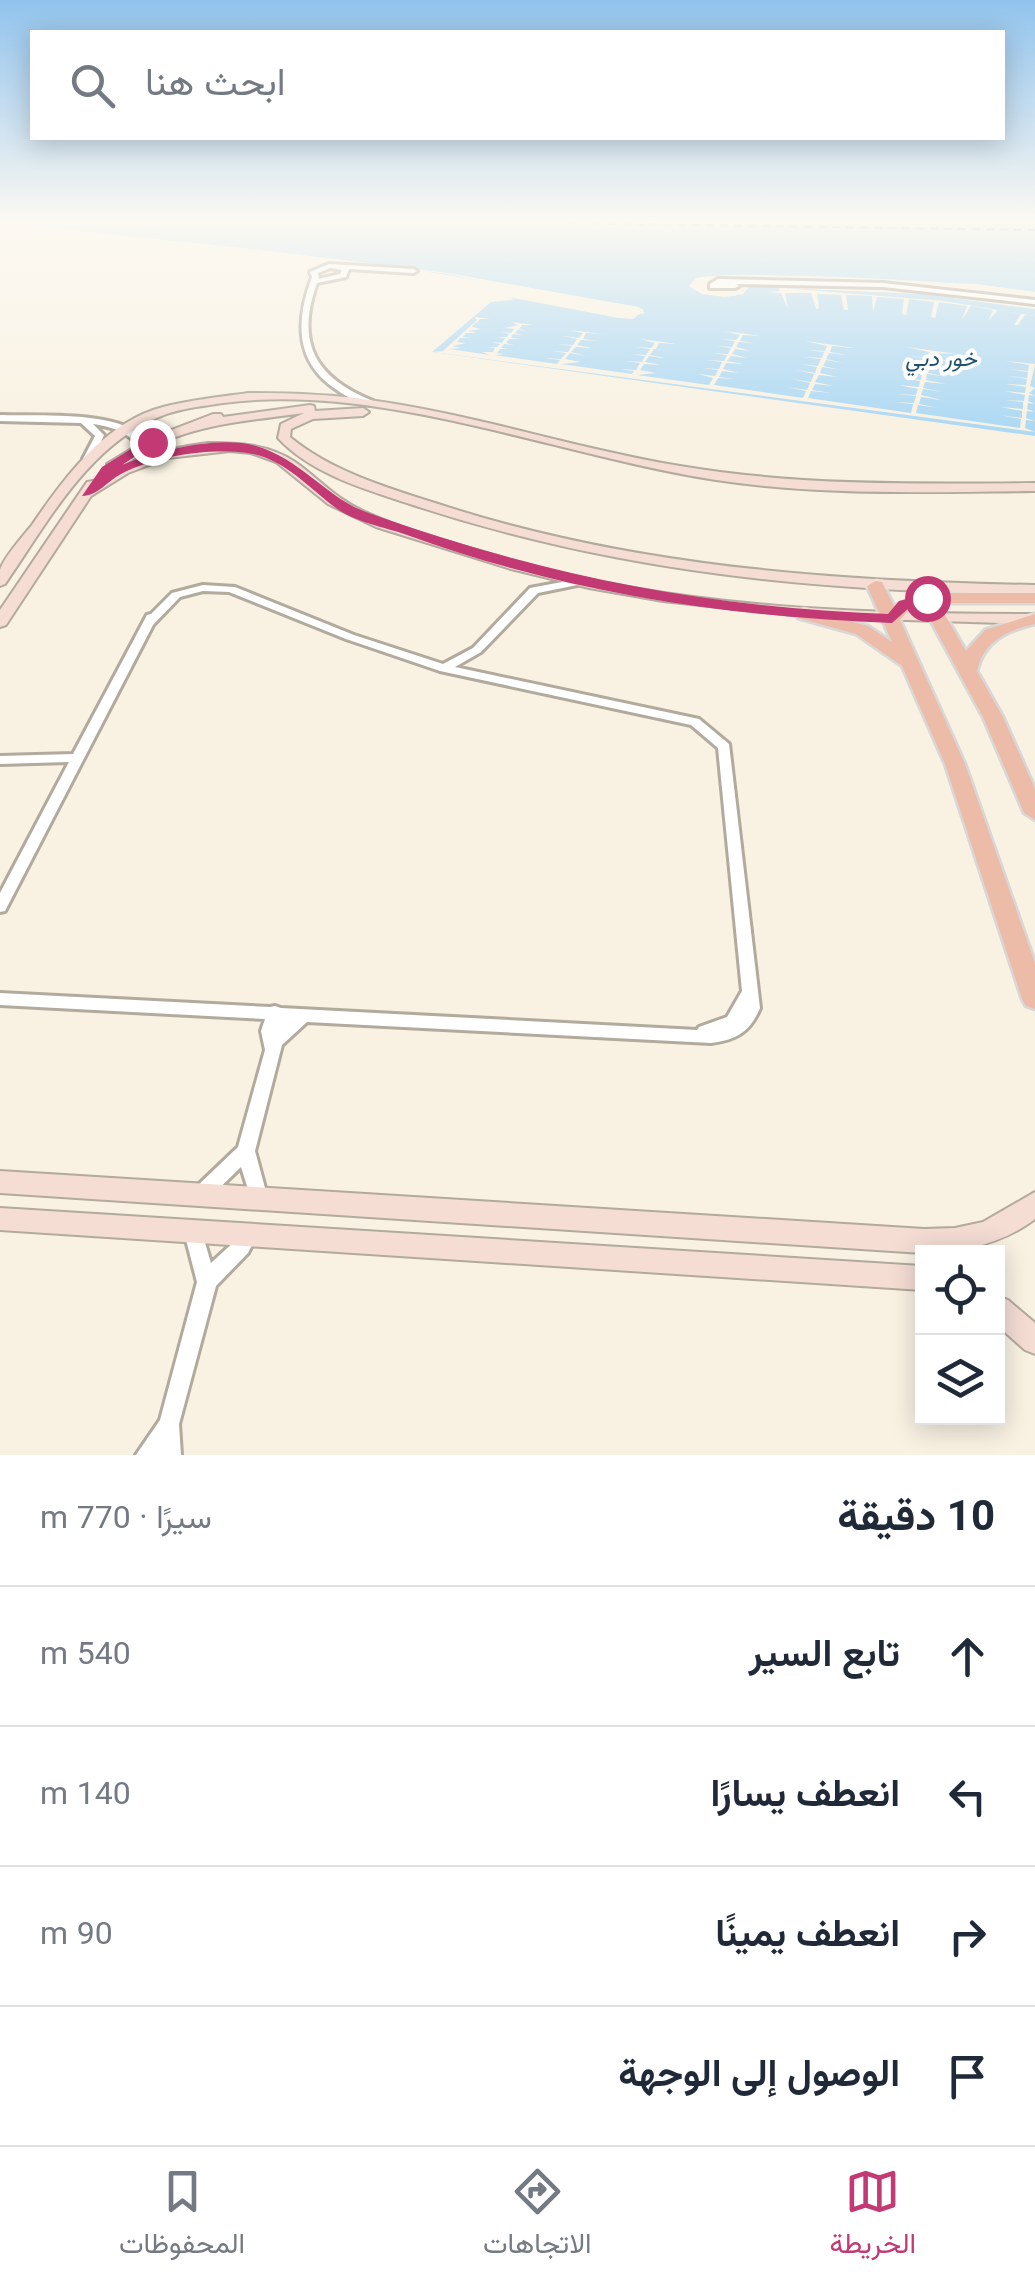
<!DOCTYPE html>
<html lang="ar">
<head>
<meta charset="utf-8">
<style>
	:root { --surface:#fff; --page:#f2f2f3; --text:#1f2937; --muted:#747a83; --line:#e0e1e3; --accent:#c23973 }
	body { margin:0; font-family:Georgia,Vazirmatn,serif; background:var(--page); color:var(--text); direction:rtl }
	.controls { position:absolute; right:30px; bottom:30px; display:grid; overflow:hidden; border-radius:0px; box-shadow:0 5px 25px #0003 }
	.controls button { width:90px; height:90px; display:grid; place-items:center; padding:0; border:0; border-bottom:2px solid var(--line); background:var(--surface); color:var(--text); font:50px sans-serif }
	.stop { position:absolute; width:30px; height:30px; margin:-22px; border:8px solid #c23973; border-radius:50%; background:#fff }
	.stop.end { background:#c23973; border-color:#fff; box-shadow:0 2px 10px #0008 }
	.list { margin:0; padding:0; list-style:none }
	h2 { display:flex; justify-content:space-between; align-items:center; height:130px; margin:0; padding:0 40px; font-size:42px }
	h2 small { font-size:32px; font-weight:400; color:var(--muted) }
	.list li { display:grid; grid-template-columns:65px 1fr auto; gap:30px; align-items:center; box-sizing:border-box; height:140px; padding:0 40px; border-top:2px solid var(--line) }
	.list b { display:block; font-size:38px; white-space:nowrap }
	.list em { font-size:32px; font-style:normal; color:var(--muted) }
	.icon { flex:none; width:55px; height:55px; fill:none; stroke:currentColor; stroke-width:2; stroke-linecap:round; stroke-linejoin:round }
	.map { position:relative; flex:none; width:1035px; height:1455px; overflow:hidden; direction:ltr }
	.search { position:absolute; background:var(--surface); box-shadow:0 5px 25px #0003; left:30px; right:30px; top:30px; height:110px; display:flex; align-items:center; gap:25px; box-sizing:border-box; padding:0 35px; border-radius:0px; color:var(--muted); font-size:38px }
	.sheet { height:690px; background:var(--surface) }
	nav { display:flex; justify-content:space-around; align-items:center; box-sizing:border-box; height:140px; border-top:2px solid var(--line); background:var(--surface); font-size:28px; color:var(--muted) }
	nav a { display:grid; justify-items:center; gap:5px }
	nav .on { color:var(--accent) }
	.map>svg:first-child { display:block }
	.water { fill:#aed9f4 }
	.pier { fill:#f9f2e3 }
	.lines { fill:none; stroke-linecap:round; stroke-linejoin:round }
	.ferry { stroke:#1b5473; stroke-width:2.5; stroke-dasharray:8 6; stroke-linecap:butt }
	.street-casing { stroke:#b1aa9d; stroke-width:6 }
	.secondary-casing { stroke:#b1aa9d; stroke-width:4 }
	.primary-casing { stroke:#d8d8d7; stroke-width:5 }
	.street { fill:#fff; fill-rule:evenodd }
	.secondary { fill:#f5ddd4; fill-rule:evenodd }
	.primary { fill:#ecbca8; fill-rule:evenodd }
	.route { fill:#c23973 }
	.labels { text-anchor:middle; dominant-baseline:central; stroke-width:8; stroke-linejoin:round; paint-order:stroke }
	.far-water-label { font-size:22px; font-style:italic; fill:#1b5473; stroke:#fff }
</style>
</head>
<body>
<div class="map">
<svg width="1035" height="1455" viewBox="0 0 1035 1455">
	<rect width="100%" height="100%" fill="#f9f2e3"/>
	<path class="water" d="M 8,223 L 1035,223 L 1035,292 C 958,282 881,278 804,276 C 768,276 731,272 696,278 L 693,290 L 735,296 L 749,286 L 924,294 L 1035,309 L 1035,436 L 432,352 L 491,302 L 514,300 L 508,295 L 619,318 L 633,319 L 644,310 L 638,307 L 393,266 Z"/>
	<path class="pier" d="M 3,223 L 253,249 L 393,266 L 447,273 L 638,307 L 645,313 L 619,318 L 508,297 L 502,296 L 504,292 L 622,315 L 638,313 L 448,274 Z
		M 712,276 L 977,284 L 1035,292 L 1035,297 L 840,282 L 712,281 L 695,285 L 725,292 L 752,284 L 858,287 L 928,293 L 1004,302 L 1035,309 L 924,294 L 782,288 L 943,301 L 1035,316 L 1025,315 L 1018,325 L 1014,325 L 1021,314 L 998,310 L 988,321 L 993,310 L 971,306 L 961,321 L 967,306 L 939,302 L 935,318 L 931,317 L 934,302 L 909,299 L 906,315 L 902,314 L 904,299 L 877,297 L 873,312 L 872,296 L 846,295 L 848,310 L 844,310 L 841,295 L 817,294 L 819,309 L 816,309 L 811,293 L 785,293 L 788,309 L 781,293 L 767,292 L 780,291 L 778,287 L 750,286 L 743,294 L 725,297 L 702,294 L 689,286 L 696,278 Z
		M 474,317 L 491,319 L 480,319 L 477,323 L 486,324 L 475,323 L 472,327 L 481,329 L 468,331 L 477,333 L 466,333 L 463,337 L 471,338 L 460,338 L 457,342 L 466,343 L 452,346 L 461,348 L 449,349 L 490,355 L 482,352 L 493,352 L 495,348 L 487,347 L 497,347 L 500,344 L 491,342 L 502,343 L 505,338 L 496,337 L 507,337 L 509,334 L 501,332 L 511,333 L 514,329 L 505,328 L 518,325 L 511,322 L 533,325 L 522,325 L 519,329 L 528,331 L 518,330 L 515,333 L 524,335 L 513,334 L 511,338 L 520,339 L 509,339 L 506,343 L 514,345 L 504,344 L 501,348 L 510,349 L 500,349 L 497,353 L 505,354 L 494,355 L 557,364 L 560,360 L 544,358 L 561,359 L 566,353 L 551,351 L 568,352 L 572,346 L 557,344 L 573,345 L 577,339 L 563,336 L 579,338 L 583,333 L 568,330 L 604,334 L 586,333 L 583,339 L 598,341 L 581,340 L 577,345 L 592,348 L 576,347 L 571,352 L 586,356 L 570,353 L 565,359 L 581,362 L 561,364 L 632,374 L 634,371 L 619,369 L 636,370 L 640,363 L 624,361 L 642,362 L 645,356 L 630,354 L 646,355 L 650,349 L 635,347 L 651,348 L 655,343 L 640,339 L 677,344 L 659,343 L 656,349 L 671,351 L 654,349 L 650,355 L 666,358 L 649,356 L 645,362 L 661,365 L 644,364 L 640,370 L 656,373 L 637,375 L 709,385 L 713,378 L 698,374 L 715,376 L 718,370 L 702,368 L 719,369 L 722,362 L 707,360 L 724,361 L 727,355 L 711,353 L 728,354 L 731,348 L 716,346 L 732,347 L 735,341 L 720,339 L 736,340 L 740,335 L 724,331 L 761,336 L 743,335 L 740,341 L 756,343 L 739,342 L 736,347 L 751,351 L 735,349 L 732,354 L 747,358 L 731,356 L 727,361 L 744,364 L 726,363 L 723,369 L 739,373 L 722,371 L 719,377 L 735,379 L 718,378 L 714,385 L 803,398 L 806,391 L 787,387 L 807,390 L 810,383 L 791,379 L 811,382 L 814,374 L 796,370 L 815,373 L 817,367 L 799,364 L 818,366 L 821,359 L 802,357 L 822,358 L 824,352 L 806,350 L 825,351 L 827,346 L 805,341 L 856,348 L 832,346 L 830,352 L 848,355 L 829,353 L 826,359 L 844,363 L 826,360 L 823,366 L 841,370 L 822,367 L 820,373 L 838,377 L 819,375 L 815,382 L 834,386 L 815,384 L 812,390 L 831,393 L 811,391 L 808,398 L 911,413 L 913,404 L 893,402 L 914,403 L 916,396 L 896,394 L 916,395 L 918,389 L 899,385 L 919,387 L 920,381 L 901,378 L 921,380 L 922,373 L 904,371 L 923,372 L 925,366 L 906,363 L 925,365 L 927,359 L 908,355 L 927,358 L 929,352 L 906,347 L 958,354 L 933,353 L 932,358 L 952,361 L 932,359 L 930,365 L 950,369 L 930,367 L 928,373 L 948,377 L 927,374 L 926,380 L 946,384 L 925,382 L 923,388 L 943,392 L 923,389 L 921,395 L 942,400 L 921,397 L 919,404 L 939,408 L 918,405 L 916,413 L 1020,428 L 1021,419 L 1000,415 L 1022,418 L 1022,411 L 1001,407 L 1023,409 L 1023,402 L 1003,400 L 1024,401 L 1025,395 L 1004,391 L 1025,393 L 1026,387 L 1005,384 L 1026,385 L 1027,379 L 1007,376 L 1027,378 L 1028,372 L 1008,369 L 1028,371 L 1029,365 L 1005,361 L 1035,364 L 1030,386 L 1035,388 L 1029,393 L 1035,396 L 1029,395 L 1028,401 L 1035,404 L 1028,403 L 1027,409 L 1035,412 L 1027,411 L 1026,418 L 1035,421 L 1026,420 L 1025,428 L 1035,432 L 432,352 L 443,351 L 477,320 Z"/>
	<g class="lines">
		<path class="ferry" d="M 566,223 L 1035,230"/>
		<defs>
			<path id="street" d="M 329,264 L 413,269 L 417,271 L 413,273 L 349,269 L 346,277 L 317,283 C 295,344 316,378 373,401 L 373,405 C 360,404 348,398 337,390 C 294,362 296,320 312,277 L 310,272 ZM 330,268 L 342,270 L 340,274 L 319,279 L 318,273 Z
				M 718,279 L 883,283 L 1035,300 L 1035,304 L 883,287 L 737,284 L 739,286 L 735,288 L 710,288 L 710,284 Z
				M 0,415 C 35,416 112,411 139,434 C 140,434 148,445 149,446 L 141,448 C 128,432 113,427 93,424 L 104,435 L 93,459 L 88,462 L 83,459 L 95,436 L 81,423 L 0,421 Z
				M 578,579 L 582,580 L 583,582 L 582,584 L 538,593 L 481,652 L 455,667 L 699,719 L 729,744 L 760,1008 C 750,1032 736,1040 711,1043 L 307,1022 L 282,1045 L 255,1151 L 268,1199 L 265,1205 L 259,1207 L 253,1205 L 241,1167 L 206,1201 L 200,1203 L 194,1201 L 191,1195 L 194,1189 L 238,1147 L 265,1050 L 261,1031 L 265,1019 L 0,1005 L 0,993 L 270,1007 L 275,1006 L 281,1008 L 697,1030 L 699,1027 L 727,1017 L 742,991 L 718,748 L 691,725 L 440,671 L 346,639 L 229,592 L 203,591 L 180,597 L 153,625 L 7,907 L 5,911 L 0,912 L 0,893 L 69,762 L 0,764 L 0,756 L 73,754 L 147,615 L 151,614 L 172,593 L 203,585 L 235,587 L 354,635 L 443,664 L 473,648 L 530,588 Z
				M 193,1224 L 200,1226 L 211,1263 L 235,1241 L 242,1227 L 249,1225 L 256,1227 L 258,1233 L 248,1253 L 216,1286 L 179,1424 L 181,1455 L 136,1455 L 160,1420 L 197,1282 L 184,1232 L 186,1226 Z"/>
			<path id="secondary" d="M 248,393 C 289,393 328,394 369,400 C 474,414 575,449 680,466 C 797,486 916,484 1035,483 L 1035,491 C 929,492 821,496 716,480 C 558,456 382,382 223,403 C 204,406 182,408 164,415 C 89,443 48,522 5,584 L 0,586 C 0,584 0,571 0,570 C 4,557 23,536 32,525 C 64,478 105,422 163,407 C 191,400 219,397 248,393 Z
				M 310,405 L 314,406 L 315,411 L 363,408 L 369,412 L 363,416 L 313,419 L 291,429 L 290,437 C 331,471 385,487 435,503 C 630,567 831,581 1035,585 L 1035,595 C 816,590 623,574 413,505 C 367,490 311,474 278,438 L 281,424 L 304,413 C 254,420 205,423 158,444 C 143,451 127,468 109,467 L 107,464 L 148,439 L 213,414 L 221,414 L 223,417 Z
				M 208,443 C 238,443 269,444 295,462 C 319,479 336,499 363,511 C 411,533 464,546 514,561 C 682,609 861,614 1035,614 L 1035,624 L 810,617 L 663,601 L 589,588 L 511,569 L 376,527 L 328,504 L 276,462 L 251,453 L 230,451 L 168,458 L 128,473 L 91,496 L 6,625 L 0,627 L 0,610 L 87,482 C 104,480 121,466 138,459 C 160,451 184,446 208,443 Z
				M 0,1171 L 924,1229 L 955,1228 L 983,1222 L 1035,1192 L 1035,1219 C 1002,1244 963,1252 922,1253 L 0,1193 Z
				M 0,1208 L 922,1266 L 922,1290 L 0,1230 Z
				M 998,1296 L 1008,1300 L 1035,1323 L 1035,1354 L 1025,1350 L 998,1326 Z"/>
			<path id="primary" d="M 876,581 L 882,582 L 894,606 L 917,596 L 913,589 L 922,584 L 928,585 L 933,593 L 1035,593 L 1035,603 L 938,603 L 966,651 L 985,630 L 1035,614 L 1035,624 C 1006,631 984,641 977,671 L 1003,717 L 1035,789 L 1035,820 L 1024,813 L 983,717 L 922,605 L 907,612 L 900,620 L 965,764 L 1035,963 L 1035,1009 L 1026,1006 L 1022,999 L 945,764 L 902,666 L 856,634 L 798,618 L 795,614 L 804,609 L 868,626 L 892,642 L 867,586 Z"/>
		</defs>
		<use href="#street" class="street-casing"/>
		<use href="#secondary" class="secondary-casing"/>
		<use href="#primary" class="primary-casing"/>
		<use href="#street" class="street"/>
		<use href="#secondary" class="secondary"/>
		<use href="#primary" class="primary"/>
	</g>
	<linearGradient id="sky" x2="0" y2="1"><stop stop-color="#91c3ed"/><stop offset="0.52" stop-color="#fcf9f2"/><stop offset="1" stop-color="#fcf9f2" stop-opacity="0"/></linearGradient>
	<rect width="1035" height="426" fill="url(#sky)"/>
	<path class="route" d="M 147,439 L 157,442 L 122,465 C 158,451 217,435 256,446 C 301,459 327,498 366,512 C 542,575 701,607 888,614 L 899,601 L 927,594 L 934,598 L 910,607 L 892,623 C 726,617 563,592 407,535 C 385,527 354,522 336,508 C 309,488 283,457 247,453 C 207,448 156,456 121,474 C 107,481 98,496 82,496 L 102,467 Z"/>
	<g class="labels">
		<g class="far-water-label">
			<text x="941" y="360">خور دبي</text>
		</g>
	</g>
</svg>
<div class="controls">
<button><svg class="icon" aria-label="locate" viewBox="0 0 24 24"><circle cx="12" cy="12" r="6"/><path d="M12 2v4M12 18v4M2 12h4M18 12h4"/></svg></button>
<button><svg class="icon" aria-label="layers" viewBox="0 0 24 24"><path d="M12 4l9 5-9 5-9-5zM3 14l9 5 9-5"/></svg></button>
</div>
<div class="stop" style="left:927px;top:598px"></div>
<div class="stop end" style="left:152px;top:442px"></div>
<div class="search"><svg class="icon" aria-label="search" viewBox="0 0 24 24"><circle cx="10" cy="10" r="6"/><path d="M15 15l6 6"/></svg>ابحث هنا</div>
</div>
<section class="sheet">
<h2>10 دقيقة<small>سيرًا · 770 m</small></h2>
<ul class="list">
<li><svg class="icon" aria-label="ahead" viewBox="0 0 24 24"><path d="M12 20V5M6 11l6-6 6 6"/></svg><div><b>تابع السير</b></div><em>540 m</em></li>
<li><svg class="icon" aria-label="left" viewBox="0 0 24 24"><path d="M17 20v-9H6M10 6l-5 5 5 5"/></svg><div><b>انعطف يسارًا</b></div><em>140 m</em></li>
<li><svg class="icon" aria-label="right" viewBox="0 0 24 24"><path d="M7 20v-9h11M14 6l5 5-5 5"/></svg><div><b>انعطف يمينًا</b></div><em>90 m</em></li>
<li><svg class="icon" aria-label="arrive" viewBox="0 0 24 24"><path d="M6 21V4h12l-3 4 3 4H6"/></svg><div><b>الوصول إلى الوجهة</b></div></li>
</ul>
</section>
<nav>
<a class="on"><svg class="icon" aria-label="map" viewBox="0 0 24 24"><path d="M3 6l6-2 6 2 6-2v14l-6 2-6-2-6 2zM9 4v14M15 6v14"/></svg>الخريطة</a>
<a><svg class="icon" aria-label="directions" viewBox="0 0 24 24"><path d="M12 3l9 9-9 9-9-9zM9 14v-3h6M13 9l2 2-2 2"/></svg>الاتجاهات</a>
<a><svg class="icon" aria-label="saved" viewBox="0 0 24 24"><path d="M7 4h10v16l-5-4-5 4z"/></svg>المحفوظات</a>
</nav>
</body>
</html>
